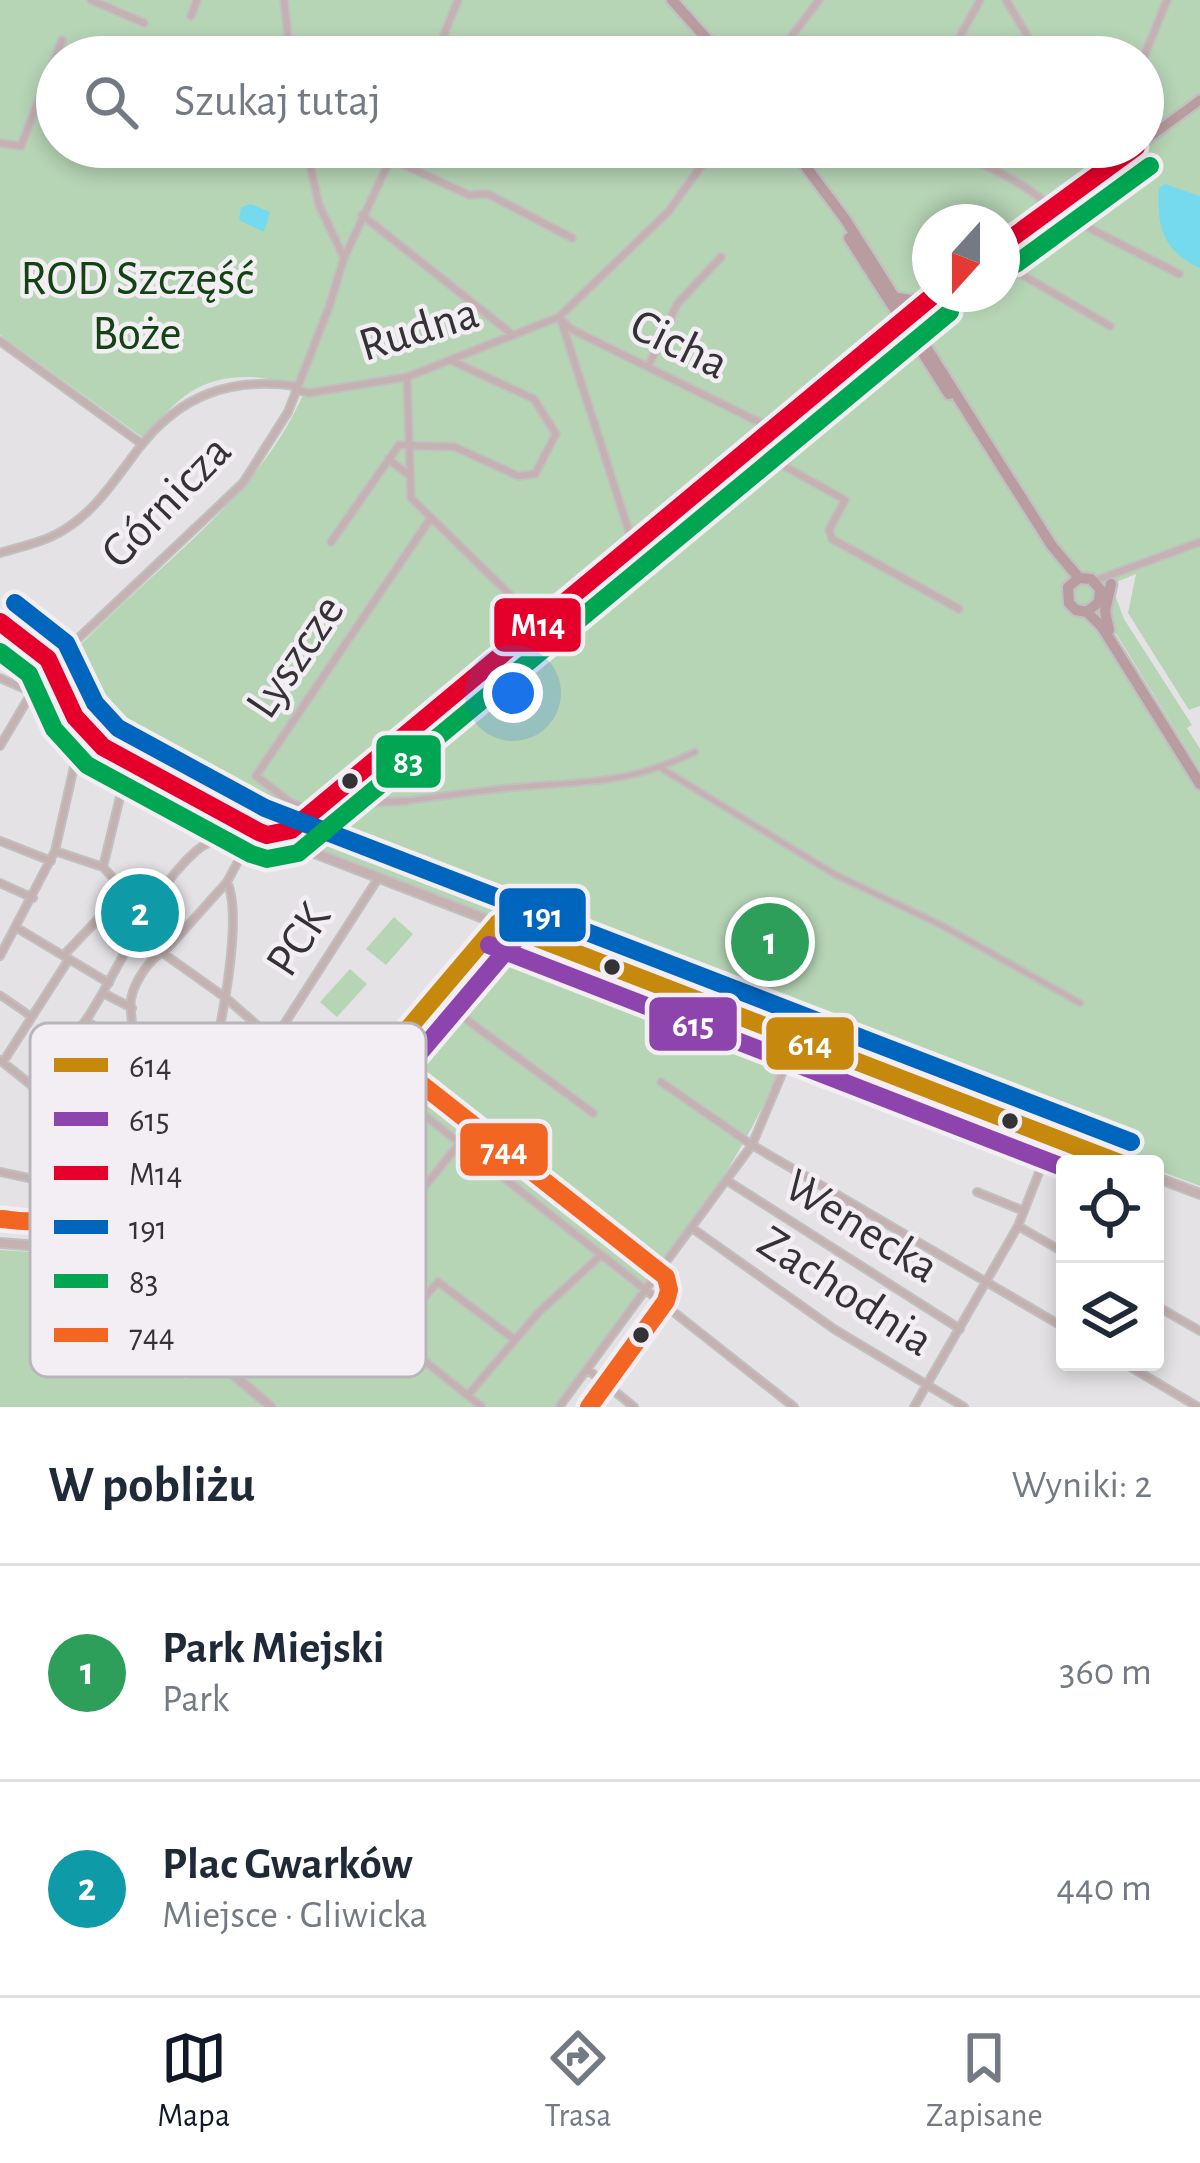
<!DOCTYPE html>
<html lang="pl">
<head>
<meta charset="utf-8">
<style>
	:root { --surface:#fff; --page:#f6f6f7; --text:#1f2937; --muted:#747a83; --line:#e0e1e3; --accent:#111827 }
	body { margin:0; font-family:"Alegreya Sans",sans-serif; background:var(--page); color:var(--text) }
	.controls { position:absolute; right:36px; bottom:36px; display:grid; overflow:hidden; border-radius:12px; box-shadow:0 6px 18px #0003 }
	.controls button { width:108px; height:108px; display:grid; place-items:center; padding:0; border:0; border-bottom:3px solid var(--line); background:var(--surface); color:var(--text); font:60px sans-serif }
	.compass { position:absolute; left:912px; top:204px; width:108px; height:108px; border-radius:50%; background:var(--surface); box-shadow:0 6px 18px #0003; rotate:201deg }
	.you { position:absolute; left:513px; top:693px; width:42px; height:42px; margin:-30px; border:9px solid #fff; border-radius:50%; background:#1a73e8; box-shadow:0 0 0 18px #1a73e833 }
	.badge { display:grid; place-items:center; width:78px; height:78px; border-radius:50%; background:var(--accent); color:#fff; font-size:39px; font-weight:700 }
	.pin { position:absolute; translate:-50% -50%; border:6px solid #fff; box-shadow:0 3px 12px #0006 }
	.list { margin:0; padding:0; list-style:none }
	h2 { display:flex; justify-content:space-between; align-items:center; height:156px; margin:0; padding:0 48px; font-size:51px }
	h2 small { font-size:39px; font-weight:400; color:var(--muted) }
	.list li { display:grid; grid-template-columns:78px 1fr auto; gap:36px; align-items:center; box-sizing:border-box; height:216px; padding:0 48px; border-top:3px solid var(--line) }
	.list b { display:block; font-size:45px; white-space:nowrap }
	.list p { margin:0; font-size:39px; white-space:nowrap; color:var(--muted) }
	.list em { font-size:39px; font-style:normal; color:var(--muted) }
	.icon { flex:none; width:66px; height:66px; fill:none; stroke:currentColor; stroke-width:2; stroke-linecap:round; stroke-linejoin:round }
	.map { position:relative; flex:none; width:1200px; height:1407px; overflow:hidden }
	.search { position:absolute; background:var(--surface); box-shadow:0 6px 18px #0003; left:36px; right:36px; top:36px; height:132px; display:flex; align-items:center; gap:30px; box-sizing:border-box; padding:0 42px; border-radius:66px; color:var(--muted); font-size:45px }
	.sheet { height:588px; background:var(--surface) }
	nav { display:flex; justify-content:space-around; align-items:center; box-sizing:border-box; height:168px; border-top:3px solid var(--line); background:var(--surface); font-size:33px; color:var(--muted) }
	nav a { display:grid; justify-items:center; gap:6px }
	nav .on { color:var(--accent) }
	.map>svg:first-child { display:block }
	.green { fill:#b6d5b5; fill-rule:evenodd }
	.water { fill:#76daef }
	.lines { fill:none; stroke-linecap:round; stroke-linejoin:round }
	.pedestrian-casing { stroke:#c1c0c1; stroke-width:9 }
	.minor-casing { stroke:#c1c0c1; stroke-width:10 }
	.tertiary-casing { stroke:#c1c0c1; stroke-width:12 }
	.primary-casing { stroke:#c1c0c1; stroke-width:14 }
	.trunk-casing { stroke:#c1c0c1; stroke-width:15 }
	.pedestrian { stroke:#c5b1b1; stroke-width:4.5 }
	.minor { stroke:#c5b1b1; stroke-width:6 }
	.tertiary { stroke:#c5b1b1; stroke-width:8 }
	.primary { stroke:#b89c9e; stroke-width:9 }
	.trunk { stroke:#b89ca0; stroke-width:10 }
	.bus-1-casing { stroke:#f2eef4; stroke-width:27 }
	.bus-2-casing { stroke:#f2eef4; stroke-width:27 }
	.bus-3-casing { stroke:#f2eef4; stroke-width:27 }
	.bus-4-casing { stroke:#f2eef4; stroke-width:27 }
	.bus-5-casing { stroke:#f2eef4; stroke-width:27 }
	.bus-6-casing { stroke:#f2eef4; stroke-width:27 }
	.bus-1 { stroke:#c6890d; stroke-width:18 }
	.bus-2 { stroke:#8e44ad; stroke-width:18 }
	.bus-3 { stroke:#e4002b; stroke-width:18 }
	.bus-4 { stroke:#0065bd; stroke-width:18 }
	.bus-5 { stroke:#00a651; stroke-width:18 }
	.bus-6 { stroke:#f26522; stroke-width:18 }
	.bus-dot { fill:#343235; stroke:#f2eef4; stroke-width:4.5 }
	.labels { text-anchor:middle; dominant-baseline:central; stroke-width:9; stroke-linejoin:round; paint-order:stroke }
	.park-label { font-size:48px; fill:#134313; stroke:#f2eef4 }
	.street-label { font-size:48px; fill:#343235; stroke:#f2eef4 }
	.key { fill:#f2eef4; stroke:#b9b6bb; stroke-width:3 }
	.key-label { font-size:33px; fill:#343235 }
	.line-badge { stroke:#f2eef4; stroke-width:4.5 }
	.badge-label { font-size:33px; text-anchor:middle; font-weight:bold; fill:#fff }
</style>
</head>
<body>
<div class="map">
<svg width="1200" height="1407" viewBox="0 0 1200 1407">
	<rect width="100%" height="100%" fill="#e4e2e5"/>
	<path class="green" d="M 0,0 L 1200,0 L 1200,706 L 1189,710 L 1128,613 L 1136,574 L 1096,590 L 1090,606 L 1200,775 L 1200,1186 L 1155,1169 L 1155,1164 L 1145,1164 L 796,1030 C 744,1173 646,1287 555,1407 L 0,1407 L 0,1250 L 79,1255 L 196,1346 L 278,1235 L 307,1164 L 503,929 L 253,832 L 137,772 L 102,752 L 75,721 L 51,678 C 132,580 255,510 305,390 C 272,375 226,370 192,391 C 174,402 158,422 142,437 L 0,335 ZM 57,57 L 1143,57 L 1143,147 L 57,147 ZM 930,222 L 1002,222 L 1002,294 L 930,294 Z
		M 1113,590 L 1124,619 L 1192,725 L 1187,728 L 1200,749 L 1200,770 L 1112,627 L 1108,614 Z
		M 50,685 L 72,719 L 34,701 L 41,686 Z
		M 394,917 L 413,934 L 386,965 L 366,949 Z
		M 350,969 L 367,984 L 337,1017 L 320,1002 Z"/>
	<path class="water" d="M 1165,184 L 1200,196 L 1200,268 C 1164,252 1156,227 1159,188 Z
		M 251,204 L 270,212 L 264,232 L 239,220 L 241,207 Z"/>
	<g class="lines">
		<defs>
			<path id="pedestrian" d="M 661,768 L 834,874 L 943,926 L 1080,1003
				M 407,801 C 444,796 482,790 520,787 C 590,781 628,784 695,752
				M 0,995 L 32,1017"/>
			<path id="minor" d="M 91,0 L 144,23
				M 284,0 L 290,57
				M 1006,0 L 1040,57
				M 191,16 L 197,0
				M 952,51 L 980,0
				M 435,57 L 458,0
				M 776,57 L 819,0
				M 1143,59 L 1167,0
				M 0,143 L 21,146 L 62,40
				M 306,147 L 319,205 L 344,258
				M 590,147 L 594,149
				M 947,147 C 982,165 1024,180 1052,209 L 1179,274
				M 1108,147 L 1106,156 L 1110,166
				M 391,159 L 469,195 L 488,194 L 572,238
				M 362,215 L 513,335
				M 1002,263 L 1110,326
				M 559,317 L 571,329 L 773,429
				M 561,320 L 633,544
				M 0,341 L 142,444
				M 648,367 L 677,304 L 721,257
				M 407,377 L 411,498 L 540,624
				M 295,389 L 309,393 L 407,377 L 559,317 L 668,212 L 715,147
				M 778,425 L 797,439 L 784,466 L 845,500 L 829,530 L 832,539 L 959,609
				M 388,459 L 409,475
				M 331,542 L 399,445 L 455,447 L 518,476 L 535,474 L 556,434 L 534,399 L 452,361
				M 0,553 C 20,547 44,542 62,531 C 95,512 116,478 139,448 C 180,395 230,377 296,386
				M 1094,581 L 1200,542
				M 0,678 L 32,692
				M 0,746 L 32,692 L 66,650 L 243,483 L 288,412 L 329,307 L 344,258 L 396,147
				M 330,800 L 341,804 L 406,801
				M 312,812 L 290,802 L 256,776 L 430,519
				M 255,830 L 227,882 L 166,950 C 151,956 134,982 131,999 C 129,1013 135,1024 130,1039 L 71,1117 L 135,1162 L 268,1227
				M 215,840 L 225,814
				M 0,841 L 51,861
				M 55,851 L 103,867 L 134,901
				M 103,867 L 128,764
				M 0,883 L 33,898
				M 115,901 L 158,895
				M 118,904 L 144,923
				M 17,928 L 109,983
				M 136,934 L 226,998 L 345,1102
				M 64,955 L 115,901
				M 0,956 L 55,851 L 83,727
				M 103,993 L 132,1008
				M 436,997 L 593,1113
				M 86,1021 L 151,1062 L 207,1076
				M 274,1040 L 379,877
				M 58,1051 L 97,1083
				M 0,1060 L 71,1117 L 58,1135 L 51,1115 L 54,1104
				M 3,1062 L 69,959
				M 371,1073 L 794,1407
				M 661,1082 L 752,1145 L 1065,1328
				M 35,1088 C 50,1059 73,1041 90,1014 C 122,964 151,890 196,851 C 211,838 231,836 248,842
				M 350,1097 L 408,1144
				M 58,1135 L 53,1150 L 67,1237
				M 138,1164 L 170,1123 L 195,1132
				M 0,1172 L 57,1184
				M 726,1180 L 960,1329
				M 175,1182 C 200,1132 250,930 227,882
				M 977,1192 L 1024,1211
				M 379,1203 L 399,1219
				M 59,1210 L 60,1237
				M 1018,1226 L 1065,1253
				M 692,1228 L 834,1329 L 964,1407
				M 268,1235 L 482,1407
				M 339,1292 L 459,1144
				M 1155,1305 L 1200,1331
				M 391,1334 L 438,1282 L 514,1339
				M 1122,1362 L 1198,1407
				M 587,1369 L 634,1407
				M 468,1395 L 539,1312 L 601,1255
				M 559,1407 L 752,1145 L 797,1038
				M 914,1407 L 1018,1226 L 1053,1137"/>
			<path id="tertiary" d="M 0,622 L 48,659 L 75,717 L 103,747 L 255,830 L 1122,1164
				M 268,834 L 291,830 L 330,800 L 901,321
				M 316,841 L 317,818 L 327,804
				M 1155,1177 L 1200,1194
				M 0,1243 L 52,1247
				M 52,1247 L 56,1239 L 68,1237 L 74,1242 L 74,1253
				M 52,1247 L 60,1259 L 74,1253
				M 74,1253 L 187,1335 L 271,1407
				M 201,1346 L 245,1285 L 287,1182 L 306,1149 L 498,923"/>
			<path id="primary" d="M 1143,142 L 1200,100
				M 1002,245 L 1136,147
				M 905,318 L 935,294"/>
			<path id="trunk" d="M 672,0 L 723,57
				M 791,147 L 845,219 L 1052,546 L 1079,578
				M 849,238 L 949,394
				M 898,298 L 925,302 L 920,315 L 920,333
				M 1087,612 L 1099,602 L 1100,589 L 1091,579 L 1079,578 L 1068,587 L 1069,603 L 1076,610 L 1087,612 L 1102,627 L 1200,784
				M 1109,630 L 1105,611 L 1111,584"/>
		</defs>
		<use href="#pedestrian" class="pedestrian-casing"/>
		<use href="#minor" class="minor-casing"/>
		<use href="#tertiary" class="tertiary-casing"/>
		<use href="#primary" class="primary-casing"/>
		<use href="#trunk" class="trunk-casing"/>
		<use href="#pedestrian" class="pedestrian"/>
		<use href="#minor" class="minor"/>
		<use href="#tertiary" class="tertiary"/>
		<use href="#primary" class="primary"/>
		<use href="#trunk" class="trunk"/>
		<defs>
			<path id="bus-1" d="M 498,923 L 1122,1164
				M 74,1253 L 116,1280 L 201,1346
				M 201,1346 L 245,1285 L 287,1182 L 306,1149 L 498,923"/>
			<path id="bus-2" d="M 489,945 L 1065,1168
				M 61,1273 L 186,1365
				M 220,1360 L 266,1297 L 309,1193 L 326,1163 L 516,939"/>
			<path id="bus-3" d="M 1002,245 L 1136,147
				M 0,622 L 48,659 L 75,717 L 103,747 L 259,832 L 267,835 L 291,830 L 935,294"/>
			<path id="bus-4" d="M 15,603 L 66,643 L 95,703 L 118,728 L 265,808 L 1131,1142"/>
			<path id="bus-5" d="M 1016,264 L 1150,166
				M 0,652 L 29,674 L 54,729 L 87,765 L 251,854 L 267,859 L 298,853 L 950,312"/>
			<path id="bus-6" d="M 2,1219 C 12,1220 22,1222 32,1221 C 59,1220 85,1197 98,1240 L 196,1312 L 229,1264 L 276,1151 L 354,1056 L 364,1050 L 378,1050 L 666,1277 L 669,1290 L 666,1301 L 589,1407"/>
		</defs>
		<use href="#bus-1" class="bus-1-casing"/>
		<use href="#bus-2" class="bus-2-casing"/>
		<use href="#bus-3" class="bus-3-casing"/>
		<use href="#bus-4" class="bus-4-casing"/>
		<use href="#bus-5" class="bus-5-casing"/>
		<use href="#bus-6" class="bus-6-casing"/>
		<use href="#bus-1" class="bus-1"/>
		<use href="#bus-2" class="bus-2"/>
		<use href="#bus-3" class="bus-3"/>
		<use href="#bus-4" class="bus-4"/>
		<use href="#bus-5" class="bus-5"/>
		<use href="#bus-6" class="bus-6"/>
	</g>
	<g class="bus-dot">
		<circle cx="350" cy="781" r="10"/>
		<circle cx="612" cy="967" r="10"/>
		<circle cx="1010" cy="1121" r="10"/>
		<circle cx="641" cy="1335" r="10"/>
	</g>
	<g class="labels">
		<g class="park-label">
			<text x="137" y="280">ROD Szczęść<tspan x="137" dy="55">Boże</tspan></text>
		</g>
		<g class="street-label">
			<text transform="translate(419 330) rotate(-17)">Rudna</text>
			<text transform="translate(679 345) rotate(26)">Cicha</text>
			<text transform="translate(167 502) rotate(-46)">Górnicza</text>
			<text transform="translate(296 657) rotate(-56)">Lyszcze</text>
			<text transform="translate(299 940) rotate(-57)">PCK</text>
			<text transform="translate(861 1227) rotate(32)">Wenecka</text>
			<text transform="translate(845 1292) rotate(33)">Zachodnia</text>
		</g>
	</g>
	<rect x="30" y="1023" width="396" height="354" rx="18" class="key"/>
	<rect x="54" y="1058" width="54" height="14" fill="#c6890d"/>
	<rect x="54" y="1112" width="54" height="14" fill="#8e44ad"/>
	<rect x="54" y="1166" width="54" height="14" fill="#e4002b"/>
	<rect x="54" y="1220" width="54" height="14" fill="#0065bd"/>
	<rect x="54" y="1274" width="54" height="14" fill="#00a651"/>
	<rect x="54" y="1328" width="54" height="14" fill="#f26522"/>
	<g class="key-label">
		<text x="129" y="1077">614</text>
		<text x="129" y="1131">615</text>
		<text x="129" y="1185">M14</text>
		<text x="129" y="1239">191</text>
		<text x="129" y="1293">83</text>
		<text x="129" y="1347">744</text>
	</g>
	<g class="line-badge">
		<rect x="492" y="596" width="91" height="58" rx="12" fill="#e4002b"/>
		<rect x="374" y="733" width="69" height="57" rx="12" fill="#00a651"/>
		<rect x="497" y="886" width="91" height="58" rx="12" fill="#0065bd"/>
		<rect x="647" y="995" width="92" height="58" rx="12" fill="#8e44ad"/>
		<rect x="764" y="1015" width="92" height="57" rx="12" fill="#c6890d"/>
		<rect x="458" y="1121" width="92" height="57" rx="12" fill="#f26522"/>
	</g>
	<g class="badge-label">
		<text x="538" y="636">M14</text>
		<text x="408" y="773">83</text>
		<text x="543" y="927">191</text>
		<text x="693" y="1036">615</text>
		<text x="810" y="1055">614</text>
		<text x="504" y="1161">744</text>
	</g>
</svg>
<div class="controls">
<button><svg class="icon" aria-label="locate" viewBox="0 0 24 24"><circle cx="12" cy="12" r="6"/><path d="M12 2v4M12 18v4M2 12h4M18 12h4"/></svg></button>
<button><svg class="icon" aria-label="layers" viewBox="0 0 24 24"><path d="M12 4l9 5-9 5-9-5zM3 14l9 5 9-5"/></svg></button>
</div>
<svg class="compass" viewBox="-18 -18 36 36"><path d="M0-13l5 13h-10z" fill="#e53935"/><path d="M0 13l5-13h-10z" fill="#747a83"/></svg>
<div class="you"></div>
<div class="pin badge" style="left:770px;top:942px;background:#2e9e5b">1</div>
<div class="pin badge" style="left:140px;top:913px;background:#0f9aa8">2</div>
<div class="search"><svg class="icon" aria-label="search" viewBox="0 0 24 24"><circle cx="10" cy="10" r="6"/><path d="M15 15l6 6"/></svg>Szukaj tutaj</div>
</div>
<section class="sheet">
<h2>W pobliżu<small>Wyniki: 2</small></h2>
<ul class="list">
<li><span class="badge" style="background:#2e9e5b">1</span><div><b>Park Miejski</b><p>Park</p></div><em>360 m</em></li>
<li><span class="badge" style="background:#0f9aa8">2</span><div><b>Plac Gwarków</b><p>Miejsce · Gliwicka</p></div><em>440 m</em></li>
</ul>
</section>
<nav>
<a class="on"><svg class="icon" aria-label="map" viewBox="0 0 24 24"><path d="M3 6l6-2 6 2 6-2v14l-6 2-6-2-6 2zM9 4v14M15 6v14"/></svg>Mapa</a>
<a><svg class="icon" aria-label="directions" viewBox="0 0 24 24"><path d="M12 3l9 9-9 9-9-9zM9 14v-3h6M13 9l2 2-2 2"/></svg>Trasa</a>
<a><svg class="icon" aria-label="saved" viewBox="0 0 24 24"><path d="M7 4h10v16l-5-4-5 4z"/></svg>Zapisane</a>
</nav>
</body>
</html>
